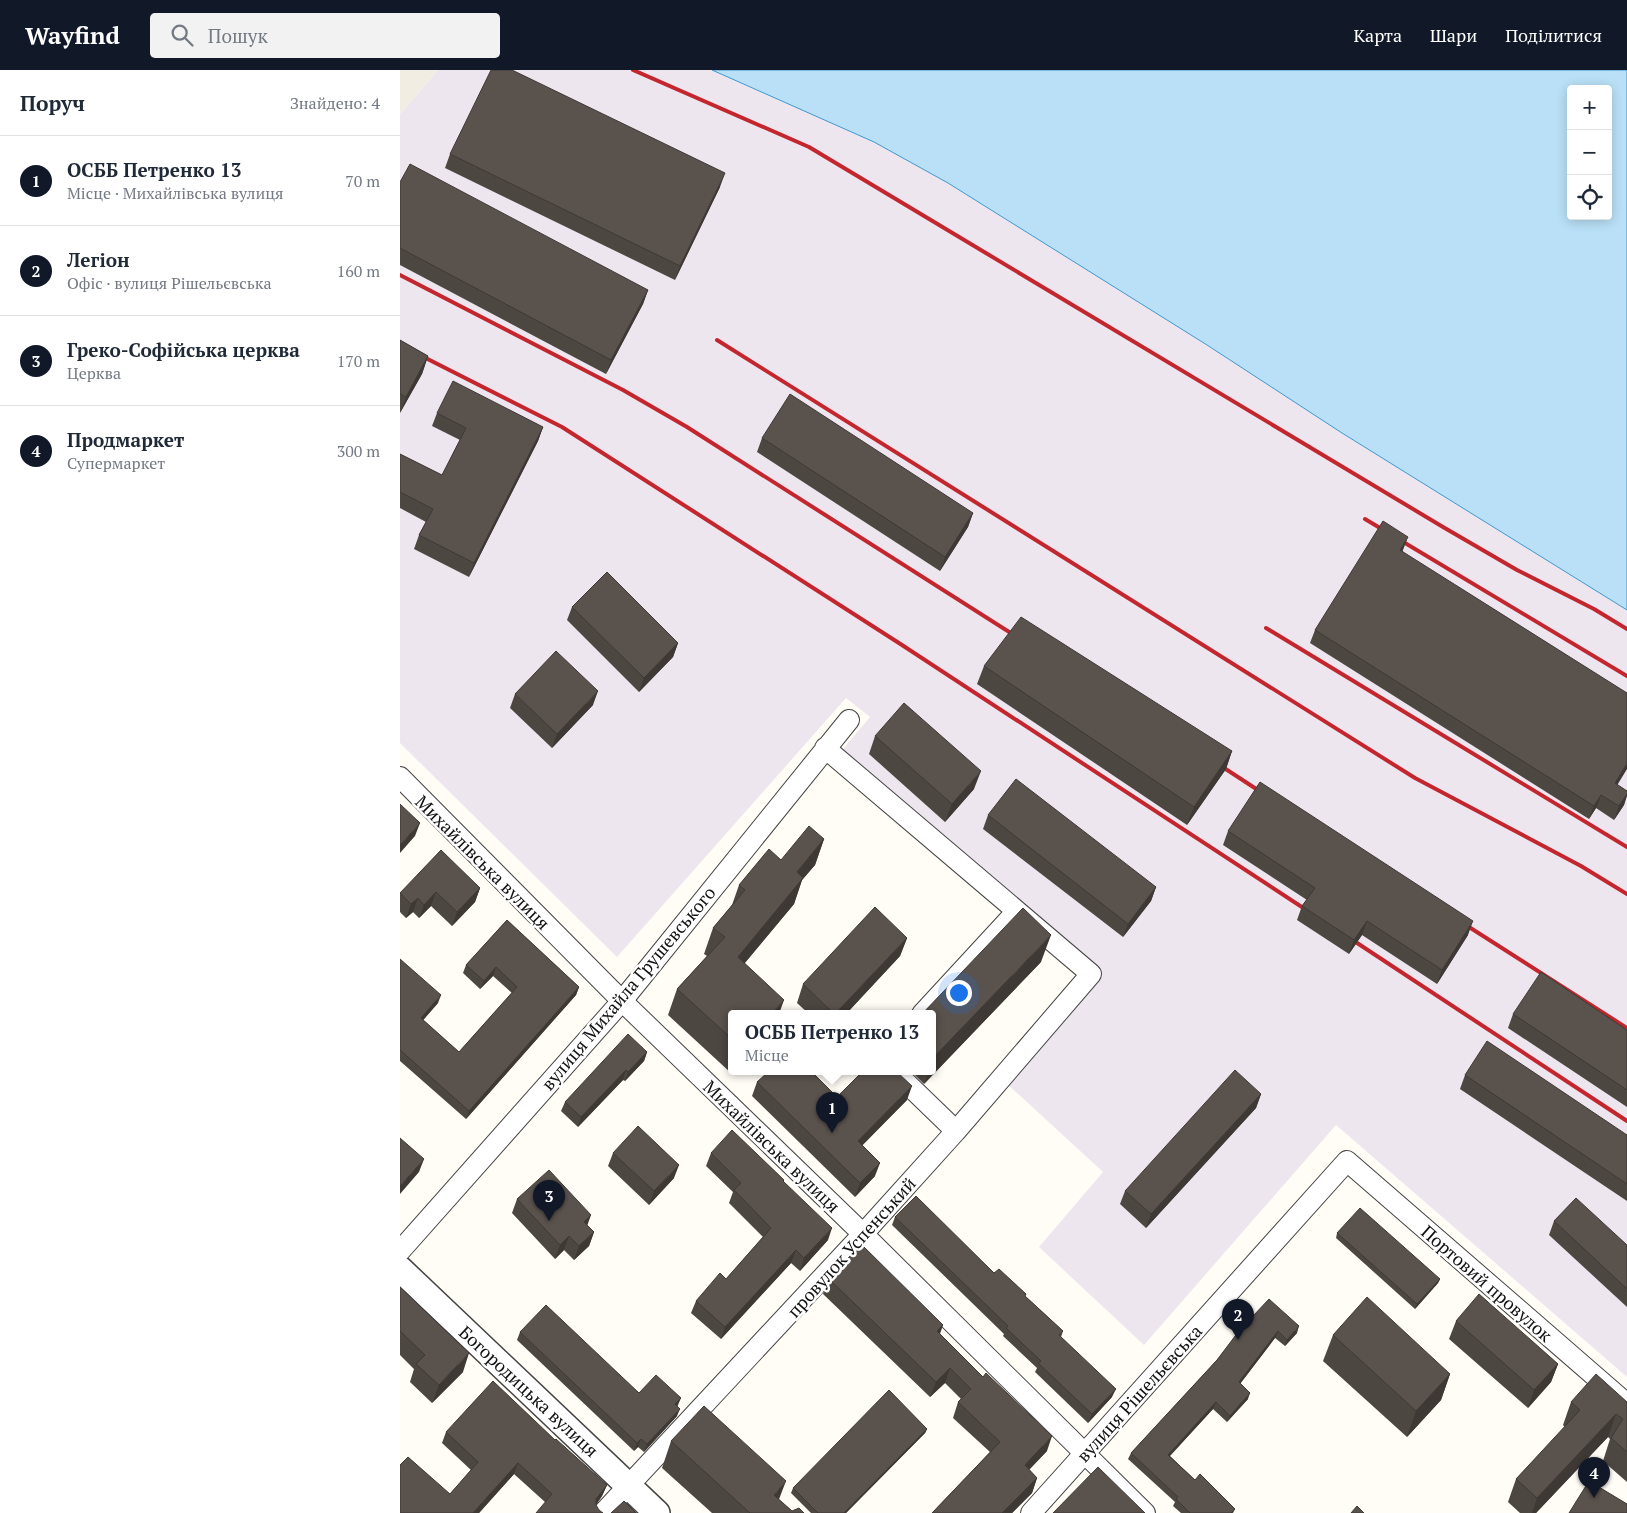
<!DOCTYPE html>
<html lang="uk">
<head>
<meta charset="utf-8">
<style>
	:root { --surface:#fff; --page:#f2f2f3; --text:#1f2937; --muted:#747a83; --line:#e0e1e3; --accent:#111827 }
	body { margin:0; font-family:"PT Serif",serif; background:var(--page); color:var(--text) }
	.controls { position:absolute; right:15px; top:15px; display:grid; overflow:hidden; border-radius:5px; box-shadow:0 2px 12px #0003 }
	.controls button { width:45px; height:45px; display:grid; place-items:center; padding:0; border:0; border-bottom:1px solid var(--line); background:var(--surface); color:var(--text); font:25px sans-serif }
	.you { position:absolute; left:558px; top:922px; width:18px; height:18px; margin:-12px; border:4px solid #fff; border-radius:50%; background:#1a73e8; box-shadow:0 0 0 8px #1a73e833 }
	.badge { display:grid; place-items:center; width:32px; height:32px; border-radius:50%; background:var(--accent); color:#fff; font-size:16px; font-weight:700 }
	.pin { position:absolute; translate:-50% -41px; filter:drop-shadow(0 1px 2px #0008) }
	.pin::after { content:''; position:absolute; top:26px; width:18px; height:15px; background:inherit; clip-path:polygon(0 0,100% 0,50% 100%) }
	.popup { position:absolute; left:328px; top:940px; width:208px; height:65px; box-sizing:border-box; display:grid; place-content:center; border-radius:5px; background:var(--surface); filter:drop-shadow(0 1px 4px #0005); font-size:16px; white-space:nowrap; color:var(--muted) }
	.popup b { font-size:19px; color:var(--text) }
	.popup::after { content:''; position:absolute; left:50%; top:100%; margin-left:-10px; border:10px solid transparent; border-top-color:var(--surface) }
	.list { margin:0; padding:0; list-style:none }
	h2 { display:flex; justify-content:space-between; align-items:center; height:65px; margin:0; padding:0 20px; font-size:21px }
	h2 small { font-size:16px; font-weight:400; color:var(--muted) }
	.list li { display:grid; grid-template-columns:32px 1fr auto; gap:15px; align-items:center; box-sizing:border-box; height:90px; padding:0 20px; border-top:1px solid var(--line) }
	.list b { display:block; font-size:19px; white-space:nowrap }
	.list p { margin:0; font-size:16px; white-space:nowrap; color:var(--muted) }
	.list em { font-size:16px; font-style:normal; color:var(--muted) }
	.icon { flex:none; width:28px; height:28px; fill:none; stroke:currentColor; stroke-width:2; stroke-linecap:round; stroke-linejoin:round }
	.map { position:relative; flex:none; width:1227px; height:1443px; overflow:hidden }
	header { display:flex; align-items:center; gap:30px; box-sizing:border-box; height:70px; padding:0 25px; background:var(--accent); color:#fff }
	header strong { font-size:24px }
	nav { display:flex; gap:28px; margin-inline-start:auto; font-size:18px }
	.search { width:350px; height:45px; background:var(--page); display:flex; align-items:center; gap:12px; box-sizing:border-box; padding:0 18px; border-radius:5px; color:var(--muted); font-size:19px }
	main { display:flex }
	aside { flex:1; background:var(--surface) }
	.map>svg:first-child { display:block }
	.industrial { fill:#eee6ef }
	.plaza { fill:#f1ede2 }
	.water { fill:#b9e0f7; stroke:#3f96cf; fill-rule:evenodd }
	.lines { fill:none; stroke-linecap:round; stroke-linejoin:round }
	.minor-casing { stroke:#444; stroke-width:22 }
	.tertiary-casing { stroke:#444; stroke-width:28 }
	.minor { stroke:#fff; stroke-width:20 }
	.tertiary { stroke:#fff; stroke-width:25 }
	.rail { stroke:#c4262e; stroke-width:4 }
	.wall { fill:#4d4742 }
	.shaded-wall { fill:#3f3936 }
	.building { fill:#5a524d; stroke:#3f3936 }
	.labels { text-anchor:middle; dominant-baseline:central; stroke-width:5; stroke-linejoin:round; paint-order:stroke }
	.street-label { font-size:18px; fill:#111; stroke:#fff }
</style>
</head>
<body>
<header>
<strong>Wayfind</strong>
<div class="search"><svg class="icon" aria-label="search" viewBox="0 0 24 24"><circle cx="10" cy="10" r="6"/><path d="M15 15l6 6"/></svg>Пошук</div>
<nav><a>Карта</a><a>Шари</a><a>Поділитися</a></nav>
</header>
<main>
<aside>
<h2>Поруч<small>Знайдено: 4</small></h2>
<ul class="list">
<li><span class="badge">1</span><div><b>ОСББ Петренко 13</b><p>Місце · Михайлівська вулиця</p></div><em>70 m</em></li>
<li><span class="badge">2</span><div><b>Легіон</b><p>Офіс · вулиця Рішельєвська</p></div><em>160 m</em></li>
<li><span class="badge">3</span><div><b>Греко-Софійська церква</b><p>Церква</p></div><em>170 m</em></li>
<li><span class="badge">4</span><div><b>Продмаркет</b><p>Супермаркет</p></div><em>300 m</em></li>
</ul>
</aside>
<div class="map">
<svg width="1227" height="1443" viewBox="0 0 1227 1443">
	<rect width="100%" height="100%" fill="#fffdf5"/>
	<path class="industrial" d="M 38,0 L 312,0 L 413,44 L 474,72 L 548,113 L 807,275 L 942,363 L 1227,540 L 1227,1307 L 936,1055 L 744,1275 L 639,1177 L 703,1102 L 605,1012 L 700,906 L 443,679 L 470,647 L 446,628 L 217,887 L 0,673 L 0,44 Z"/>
	<path class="plaza" d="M 0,0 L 38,0 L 0,44 Z"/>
	<path class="water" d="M 312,0 L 1227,0 L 1227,540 L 942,363 L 807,275 L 548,113 L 474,72 ZM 1171,19 L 1208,19 L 1208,146 L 1171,146 Z"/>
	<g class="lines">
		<defs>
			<path id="minor" d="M 0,707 L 222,931 L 463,1164 L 745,1443
				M 522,944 L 617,841
				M 495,1002 L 556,1061
				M 0,1181 L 222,931 L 449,650
				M 203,1443 L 463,1164 L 556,1061 L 691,904 L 425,678
				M 631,1443 L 947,1091 L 1227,1334"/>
			<path id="tertiary" d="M 0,1199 L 257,1443"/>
		</defs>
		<use href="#minor" class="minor-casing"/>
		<use href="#tertiary" class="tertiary-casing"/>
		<use href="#minor" class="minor"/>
		<use href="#tertiary" class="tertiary"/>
		<path class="rail" d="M 233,0 L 409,77 L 1043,457 L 1117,500 L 1194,539 L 1227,559
			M 0,205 L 223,320 L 287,357 L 620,569
			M 317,270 L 1015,708 L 1181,796 L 1227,824
			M 0,275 L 162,357 L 502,575 L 914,845
			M 965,449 L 1227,606
			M 866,558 L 1227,777
			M 815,692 L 867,726
			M 1058,850 L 1227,958
			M 945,865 L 1227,1051"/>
	</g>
	<path class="wall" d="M 50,84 L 320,117 L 275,210 L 45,98 Z
		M 0,112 L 248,220 L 243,234 L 206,304 L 0,195 Z
		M 0,270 L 28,286 L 22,304 L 0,343 Z
		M 37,343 L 143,357 L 138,371 L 69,507 L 14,479 L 19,465 L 26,452 L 0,438 L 0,384 L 42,405 L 60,370 L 32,356 Z
		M 362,368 L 573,443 L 568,457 L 540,501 L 357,382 Z
		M 1003,480 L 1003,482 L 1217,715 L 1227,721 L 1227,726 L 1224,735 L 1214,750 L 1196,738 L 1189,749 L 910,573 L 915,560 Z
		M 172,537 L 278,573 L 273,587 L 239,622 L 167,550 Z
		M 584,596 L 832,681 L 826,699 L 787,755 L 577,614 Z
		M 115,624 L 193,635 L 152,678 L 110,638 Z
		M 475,666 L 574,719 L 545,752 L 469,684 Z
		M 588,745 L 756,817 L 751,831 L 723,867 L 583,759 Z
		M 828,761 L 1068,865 L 1037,914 L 962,865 L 949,884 L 897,850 L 902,836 L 907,830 L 823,775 Z
		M 424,769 L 415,795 L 402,810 L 394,834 L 344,894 L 332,944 L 332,1002 L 333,1002 L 331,1003 L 268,945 L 277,919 L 307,886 L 304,884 L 313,858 L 332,835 L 339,815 L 381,790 Z
		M 80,818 L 75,832 L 52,856 L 31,836 L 19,848 L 13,842 L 6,848 L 0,842 L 0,823 Z
		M 107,850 L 179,917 L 176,925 L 66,1049 L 0,991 L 0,889 L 38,933 L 23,950 L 59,982 L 112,923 L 93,906 L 80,919 L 63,903 L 66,895 Z
		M 507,868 L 500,886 L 446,944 L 409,944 L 397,933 L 403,914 Z
		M 641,892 L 524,1014 L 512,1002 L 532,1002 L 532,944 Z
		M 1113,944 L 1227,960 L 1227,1037 L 1108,958 Z
		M 247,982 L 244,991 L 225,1011 L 223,1010 L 178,1057 L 161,1041 L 165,1032 Z
		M 1065,1005 L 1227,1065 L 1227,1131 L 1060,1019 Z
		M 357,1012 L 437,1027 L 507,1030 L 462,1075 L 475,1106 L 455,1127 L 352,1026 Z
		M 861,1024 L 856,1038 L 746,1158 L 720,1134 L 725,1121 Z
		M 213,1083 L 274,1108 L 249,1135 L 208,1096 Z
		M 311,1083 L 384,1110 L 383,1112 L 428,1170 L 400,1201 L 391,1193 L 321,1269 L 291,1243 L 296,1231 L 326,1209 L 363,1167 L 329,1133 L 333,1122 L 306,1096 Z
		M 117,1129 L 187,1156 L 194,1162 L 189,1176 L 174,1190 L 164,1180 L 155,1189 L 112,1143 Z
		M 495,1147 L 594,1203 L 626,1224 L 625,1226 L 663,1261 L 661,1267 L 712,1327 L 688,1353 L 635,1302 L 637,1298 L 603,1266 L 604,1264 L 492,1155 Z
		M 1154,1151 L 1227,1175 L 1227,1237 L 1149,1165 Z
		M 937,1163 L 1040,1209 L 1038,1213 L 1015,1239 L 936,1168 Z
		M 429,1209 L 540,1264 L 647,1381 L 629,1400 L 637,1408 L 632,1423 L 612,1443 L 532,1443 L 590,1382 L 553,1348 L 558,1332 L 561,1329 L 545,1313 L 530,1327 L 423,1224 Z
		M 0,1217 L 63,1302 L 32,1333 L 10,1312 L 14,1299 L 0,1285 Z
		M 853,1246 L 897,1263 L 885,1276 L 875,1268 L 840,1314 L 848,1329 L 827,1352 L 813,1339 L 770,1386 L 795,1410 L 835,1439 L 833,1443 L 781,1443 L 773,1436 L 775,1432 L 728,1389 L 731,1383 L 817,1290 Z
		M 1056,1251 L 1158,1294 L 1151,1312 L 1128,1338 L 1049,1269 Z
		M 120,1262 L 239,1323 L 278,1335 L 277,1336 L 277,1346 L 244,1382 L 238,1377 L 234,1381 L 117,1270 Z
		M 933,1265 L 1050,1304 L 1041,1330 L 1007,1367 L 923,1291 Z
		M 1171,1332 L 1227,1332 L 1227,1412 L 1203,1391 L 1210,1369 L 1208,1367 L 1136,1443 L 1120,1443 L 1108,1432 L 1116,1409 L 1165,1357 L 1163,1355 Z
		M 527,1359 L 525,1363 L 446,1443 L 411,1443 L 391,1423 L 393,1418 Z
		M 46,1362 L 155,1370 L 207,1415 L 202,1426 L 196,1435 L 145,1432 L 114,1404 L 79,1443 L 0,1443 L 50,1424 L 71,1400 L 42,1373 Z
		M 271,1371 L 379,1430 L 392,1441 L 404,1443 L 312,1443 L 262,1398 Z"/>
	<path class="shaded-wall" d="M 325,103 L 320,117 L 275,210 L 280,196 Z
		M 248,220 L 243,234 L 206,304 L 211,290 Z
		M 28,286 L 22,304 L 0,343 L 6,327 Z
		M 143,357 L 138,371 L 69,507 L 74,493 Z
		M 573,443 L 568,457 L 540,501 L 545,487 Z
		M 1008,467 L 1003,480 L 995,494 L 1000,480 Z
		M 278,573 L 273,587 L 239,622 L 244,608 Z
		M 198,621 L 193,635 L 152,678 L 157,664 Z
		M 832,681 L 826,699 L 787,755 L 794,737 Z
		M 1227,693 L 1227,699 L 1210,727 L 1215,713 Z
		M 581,701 L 574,719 L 545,752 L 552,734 Z
		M 1227,724 L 1224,735 L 1214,750 L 1219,736 Z
		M 1201,725 L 1196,738 L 1189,749 L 1194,736 Z
		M 20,753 L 15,766 L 0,783 L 0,775 Z
		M 424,769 L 415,795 L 402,810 L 394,834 L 328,913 L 338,887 L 397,802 Z
		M 756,817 L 751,831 L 723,867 L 728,854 Z
		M 80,818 L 75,832 L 52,856 L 57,842 Z
		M 36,822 L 31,836 L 19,848 L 24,835 Z
		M 18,828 L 13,842 L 6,848 L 11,834 Z
		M 967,851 L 962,865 L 949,884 L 954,870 Z
		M 1073,851 L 1068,865 L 1037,914 L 1042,900 Z
		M 651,865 L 641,892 L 524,1014 L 529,1002 L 532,1002 L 532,993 L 534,987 Z
		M 507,868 L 500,886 L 446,944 L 435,944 Z
		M 96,897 L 93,906 L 80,919 L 84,911 Z
		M 179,917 L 176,925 L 66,1049 L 69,1041 Z
		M 41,925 L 38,933 L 18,956 L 21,948 Z
		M 384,930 L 379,944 L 371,944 Z
		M 247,982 L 244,991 L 225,1011 L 228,1002 Z
		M 226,1000 L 223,1010 L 178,1057 L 181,1047 Z
		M 512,1016 L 507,1030 L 453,1085 L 458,1071 Z
		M 861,1024 L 856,1038 L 746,1158 L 751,1144 Z
		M 24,1089 L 19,1102 L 0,1124 L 0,1116 Z
		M 480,1093 L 475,1106 L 455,1127 L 460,1113 Z
		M 279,1095 L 274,1108 L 249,1135 L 254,1121 Z
		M 191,1145 L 186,1159 L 184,1152 Z
		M 432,1158 L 428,1170 L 400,1201 L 404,1188 Z
		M 194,1162 L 189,1176 L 174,1190 L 179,1176 Z
		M 169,1166 L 164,1180 L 155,1189 L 160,1175 Z
		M 396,1180 L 391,1193 L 321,1269 L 325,1257 Z
		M 1040,1209 L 1038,1213 L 1015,1239 L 1017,1234 Z
		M 543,1255 L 538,1270 L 537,1261 Z
		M 899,1256 L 897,1263 L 885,1276 L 887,1270 Z
		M 878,1261 L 875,1268 L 836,1319 L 839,1312 Z
		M 69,1283 L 63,1302 L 32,1333 L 39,1315 Z
		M 1158,1294 L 1151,1312 L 1128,1338 L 1134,1320 Z
		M 550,1298 L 545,1313 L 530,1327 L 536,1312 Z
		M 1050,1304 L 1041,1330 L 1007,1367 L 1016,1341 Z
		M 716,1319 L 712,1327 L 688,1353 L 692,1344 Z
		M 850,1323 L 848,1329 L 827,1352 L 830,1346 Z
		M 281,1328 L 278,1335 L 272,1342 L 275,1334 Z
		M 816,1332 L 813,1339 L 765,1391 L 768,1385 Z
		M 280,1339 L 277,1346 L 244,1382 L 247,1374 Z
		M 1216,1344 L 1208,1367 L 1136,1443 L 1132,1443 L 1137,1428 Z
		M 527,1359 L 525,1363 L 446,1443 L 444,1443 Z
		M 652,1366 L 647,1381 L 619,1410 L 625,1395 Z
		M 241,1369 L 238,1377 L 234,1381 L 237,1373 Z
		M 118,1393 L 114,1404 L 79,1443 L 73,1443 Z
		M 637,1408 L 632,1423 L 612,1443 L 602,1443 Z
		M 386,1411 L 376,1437 L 374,1425 Z
		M 207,1415 L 202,1426 L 192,1440 L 196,1429 Z"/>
	<path class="building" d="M 91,0 L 112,0 L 325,103 L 280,196 L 50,84 Z
		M 10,94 L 248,220 L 211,290 L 0,178 L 0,112 Z
		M 0,270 L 28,286 L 6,327 L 0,324 Z
		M 53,311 L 143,357 L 74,493 L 19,465 L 33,439 L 0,422 L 0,384 L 42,405 L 66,358 L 37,343 Z
		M 390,324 L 573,443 L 545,487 L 362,368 Z
		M 983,451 L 1008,467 L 1000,480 L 1227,623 L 1227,693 L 1215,713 L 1227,721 L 1227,724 L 1219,736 L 1201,725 L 1194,736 L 915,560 Z
		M 207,502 L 278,573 L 244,608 L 172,537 Z
		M 621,547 L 832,681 L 794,737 L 584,596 Z
		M 156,581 L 198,621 L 157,664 L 115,624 Z
		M 504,633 L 581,701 L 552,734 L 475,666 Z
		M 616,709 L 756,817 L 728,854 L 588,745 Z
		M 860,712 L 1073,851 L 1042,900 L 967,851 L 954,870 L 902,836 L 915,818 L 828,761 Z
		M 0,734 L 20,753 L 0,775 Z
		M 409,756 L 424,769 L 397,802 L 403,808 L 338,887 L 384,930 L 371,944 L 332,944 L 332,969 L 277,919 L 325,867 L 313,858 L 345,820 L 339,815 L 369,779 L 381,790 Z
		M 41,780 L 80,818 L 57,842 L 36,822 L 24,835 L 18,828 L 11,834 L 0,823 Z
		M 475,837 L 507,868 L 435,944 L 434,944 L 403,914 Z
		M 623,838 L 651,865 L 534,987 L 532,986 L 532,944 L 522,944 Z
		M 107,850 L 179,917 L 69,1041 L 0,980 L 0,889 L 41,925 L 21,948 L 59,982 L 117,917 L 96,897 L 84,911 L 66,895 Z
		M 1141,902 L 1227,960 L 1227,1020 L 1113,944 Z
		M 228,964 L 247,982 L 228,1002 L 226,1000 L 181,1047 L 165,1032 Z
		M 1087,971 L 1227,1065 L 1227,1114 L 1065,1005 Z
		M 835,1000 L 861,1024 L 751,1144 L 725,1121 Z
		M 368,1002 L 412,1002 L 437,1027 L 462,1002 L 497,1002 L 512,1016 L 458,1071 L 480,1093 L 460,1113 L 357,1012 Z
		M 238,1056 L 279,1095 L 254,1121 L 213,1083 Z
		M 332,1060 L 384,1110 L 383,1111 L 432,1158 L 404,1188 L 396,1180 L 325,1257 L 296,1231 L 320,1203 L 326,1209 L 371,1158 L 334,1120 L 341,1113 L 311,1083 Z
		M 0,1068 L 24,1089 L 0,1116 Z
		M 149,1100 L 191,1145 L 184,1152 L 194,1162 L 179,1176 L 169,1166 L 160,1175 L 117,1129 Z
		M 516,1126 L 594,1203 L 599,1199 L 626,1224 L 625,1226 L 663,1261 L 659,1265 L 716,1319 L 692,1344 L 638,1293 L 641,1291 L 606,1258 L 608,1256 L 495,1147 Z
		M 1176,1128 L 1227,1175 L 1227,1219 L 1154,1151 Z
		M 960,1138 L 1040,1209 L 1017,1234 L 937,1163 Z
		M 461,1174 L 543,1255 L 537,1261 L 583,1307 L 586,1303 L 652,1366 L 625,1395 L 637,1408 L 602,1443 L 532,1443 L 600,1372 L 558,1332 L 571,1319 L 550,1298 L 536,1312 L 429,1209 Z
		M 0,1217 L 69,1283 L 39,1315 L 16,1294 L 25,1285 L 0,1261 Z
		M 1079,1224 L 1158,1294 L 1134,1320 L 1056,1251 Z
		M 967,1227 L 1050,1304 L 1016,1341 L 933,1265 Z
		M 869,1229 L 899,1256 L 887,1270 L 878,1261 L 839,1312 L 850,1323 L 830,1346 L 816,1332 L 768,1385 L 795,1410 L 800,1404 L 835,1439 L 831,1443 L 790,1443 L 776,1429 L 778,1427 L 731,1383 L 817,1290 L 851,1245 L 853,1246 Z
		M 146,1235 L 239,1323 L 256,1305 L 281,1328 L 275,1334 L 280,1339 L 247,1374 L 241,1369 L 237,1373 L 120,1262 Z
		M 1196,1304 L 1227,1332 L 1227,1382 L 1211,1368 L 1223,1349 L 1216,1344 L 1137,1428 L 1116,1409 L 1180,1340 L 1171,1332 Z
		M 93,1311 L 155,1370 L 156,1369 L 207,1415 L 196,1429 L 196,1435 L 199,1440 L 203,1443 L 136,1443 L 152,1424 L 118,1393 L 73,1443 L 0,1443 L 0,1395 L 8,1387 L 50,1424 L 78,1392 L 46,1362 Z
		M 489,1320 L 527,1359 L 444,1443 L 418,1443 L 393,1418 Z
		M 304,1336 L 386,1411 L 374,1425 L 392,1441 L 399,1438 L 404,1443 L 350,1443 L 271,1371 Z
		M 698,1397 L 745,1443 L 653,1443 Z
		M 1189,1411 L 1227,1434 L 1227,1443 L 1169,1443 Z
		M 224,1431 L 236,1443 L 211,1443 Z
		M 957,1436 L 964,1443 L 951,1443 Z"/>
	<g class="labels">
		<g class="street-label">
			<text transform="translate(83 792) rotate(45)">Михайлівська вулиця</text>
			<text transform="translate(228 918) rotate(-50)">вулиця Михайла Грушевського</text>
			<text transform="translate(372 1076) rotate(44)">Михайлівська вулиця</text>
			<text transform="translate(451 1177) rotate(-48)">провулок Успенський</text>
			<text transform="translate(1087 1213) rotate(41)">Портовий провулок</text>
			<text transform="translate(129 1321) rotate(43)">Богородицька вулиця</text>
			<text transform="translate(739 1323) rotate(-48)">вулиця Рішельєвська</text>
		</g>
	</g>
</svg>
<div class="controls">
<button>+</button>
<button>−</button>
<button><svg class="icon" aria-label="locate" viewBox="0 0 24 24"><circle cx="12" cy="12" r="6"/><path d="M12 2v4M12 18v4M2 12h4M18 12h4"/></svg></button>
</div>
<div class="you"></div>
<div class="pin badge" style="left:432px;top:1063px">1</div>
<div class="popup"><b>ОСББ Петренко 13</b>Місце</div>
<div class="pin badge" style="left:838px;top:1270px">2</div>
<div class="pin badge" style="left:149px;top:1151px">3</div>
<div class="pin badge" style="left:1194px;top:1428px">4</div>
</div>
</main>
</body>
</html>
